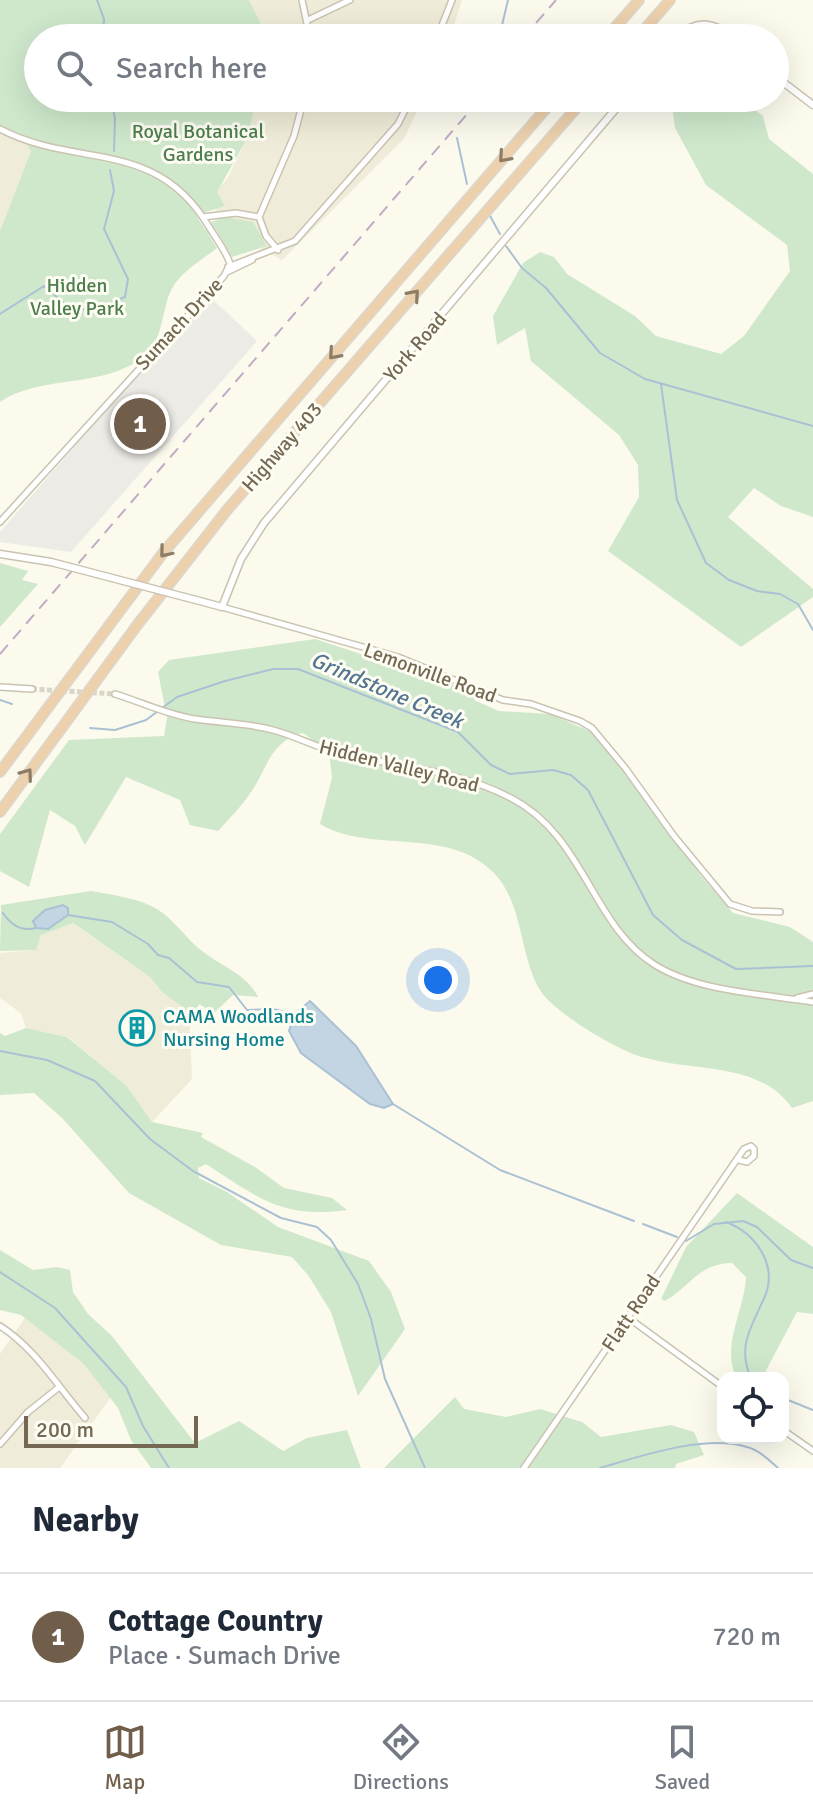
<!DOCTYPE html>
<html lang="en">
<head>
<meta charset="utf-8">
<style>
	:root { --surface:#fff; --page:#f2f2f3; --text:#1f2937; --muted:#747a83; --line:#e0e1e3; --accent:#715e4a }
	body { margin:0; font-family:Signika,sans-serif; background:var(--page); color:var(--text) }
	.controls { position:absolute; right:24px; bottom:24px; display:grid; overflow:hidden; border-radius:16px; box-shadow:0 8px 32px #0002 }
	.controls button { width:72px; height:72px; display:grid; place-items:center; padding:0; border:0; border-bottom:2px solid var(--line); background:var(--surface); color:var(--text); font:40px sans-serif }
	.scale { position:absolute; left:24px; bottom:20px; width:174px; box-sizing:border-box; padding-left:8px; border:4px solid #746852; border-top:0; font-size:22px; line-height:28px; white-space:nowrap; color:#746852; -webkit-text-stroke:6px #fefdf4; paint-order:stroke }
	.you { position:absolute; left:438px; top:980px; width:28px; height:28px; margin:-20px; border:6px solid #fff; border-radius:50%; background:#1a73e8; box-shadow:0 0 0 12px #1a73e833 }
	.badge { display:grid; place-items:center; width:52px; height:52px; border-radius:50%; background:var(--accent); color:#fff; font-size:26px; font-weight:700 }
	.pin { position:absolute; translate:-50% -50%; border:4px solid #fff; box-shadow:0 2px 8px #0006 }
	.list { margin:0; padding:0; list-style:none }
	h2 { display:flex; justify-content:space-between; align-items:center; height:104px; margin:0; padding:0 32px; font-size:34px }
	h2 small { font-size:26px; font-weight:400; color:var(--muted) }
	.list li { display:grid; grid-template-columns:52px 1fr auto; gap:24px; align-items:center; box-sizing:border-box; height:128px; padding:0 32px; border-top:2px solid var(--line) }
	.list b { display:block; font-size:30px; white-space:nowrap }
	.list p { margin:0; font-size:26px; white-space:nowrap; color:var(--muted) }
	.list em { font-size:26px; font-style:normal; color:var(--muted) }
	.icon { flex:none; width:44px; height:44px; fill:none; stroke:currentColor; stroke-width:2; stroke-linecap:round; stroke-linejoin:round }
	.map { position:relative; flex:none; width:813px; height:1468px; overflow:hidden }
	.search { position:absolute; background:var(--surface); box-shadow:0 8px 32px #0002; left:24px; right:24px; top:24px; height:88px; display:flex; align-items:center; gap:20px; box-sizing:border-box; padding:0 28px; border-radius:44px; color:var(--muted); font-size:30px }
	.sheet { height:232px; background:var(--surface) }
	nav { display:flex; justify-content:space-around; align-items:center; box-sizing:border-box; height:112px; border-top:2px solid var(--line); background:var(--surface); font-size:22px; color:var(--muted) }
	nav a { display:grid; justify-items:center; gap:4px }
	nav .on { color:var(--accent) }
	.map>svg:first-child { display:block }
	.residential { fill:#efecd9 }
	.industrial { fill:#edebe5 }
	.green { fill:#cfe8cc }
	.water { fill:#c3d5e3; stroke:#aac1d4; stroke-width:2 }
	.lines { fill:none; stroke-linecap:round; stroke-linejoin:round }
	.stream { stroke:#aac1d4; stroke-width:2 }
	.minor-tunnel { stroke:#d9d6c6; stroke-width:5; stroke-dasharray:5 2.5; stroke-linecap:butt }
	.minor-casing { stroke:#cac3b1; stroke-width:8 }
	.tertiary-casing { stroke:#cac3b1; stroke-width:9 }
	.motorway-casing { stroke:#dbd8d2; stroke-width:12 }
	.minor { stroke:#fff; stroke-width:5 }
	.tertiary { stroke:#fff; stroke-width:6 }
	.motorway { stroke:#edd0ac; stroke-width:9 }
	.rail { stroke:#c1abc5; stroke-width:2; stroke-dasharray:12 8; stroke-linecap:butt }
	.tertiary-bridge-casing { stroke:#cac3b1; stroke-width:9; stroke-linecap:butt }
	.tertiary-bridge { stroke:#fff; stroke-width:6 }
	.oneway { stroke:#8c7d64 }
	.labels { text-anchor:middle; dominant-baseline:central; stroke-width:6; stroke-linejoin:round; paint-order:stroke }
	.park-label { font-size:20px; fill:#4e7e4e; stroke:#fefdf4 }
	.street-label { font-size:20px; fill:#746852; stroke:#fefdf4 }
	.culture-label { font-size:20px; fill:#0d838f; stroke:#fefdf4; text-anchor:start }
	.water-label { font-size:22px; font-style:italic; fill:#547692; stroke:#fefdf4 }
</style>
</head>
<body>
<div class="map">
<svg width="813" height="1468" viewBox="0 0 813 1468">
	<rect width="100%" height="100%" fill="#fbfaed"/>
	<path class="residential" d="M 249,0 L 462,0 L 450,38 L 265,38 Z
		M 257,98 L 423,98 L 404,139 L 282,260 L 224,228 L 210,198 L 227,179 L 247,139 Z
		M 0,120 L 21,128 L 31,151 L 0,231 Z
		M 72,923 L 150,977 L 162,992 L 189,1012 L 192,1079 L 152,1122 L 126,1085 L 68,1037 L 26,1028 L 21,1013 L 0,998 L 0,953 L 35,950 L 41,935 Z
		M 36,1302 L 116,1390 L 60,1468 L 0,1468 L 0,1354 Z"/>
	<path class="industrial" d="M 207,294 L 257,341 L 71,552 L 0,542 L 0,532 Z"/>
	<path class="green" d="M 0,0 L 249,0 L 266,34 L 265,38 L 38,38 L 38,98 L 257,98 L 247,139 L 217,192 L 225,206 L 196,215 L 217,248 C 203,259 184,270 174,285 C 161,305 165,337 146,354 C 108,390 43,373 0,402 L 0,231 L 31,151 L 27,145 L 30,142 L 0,128 Z
		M 671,98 L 740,99 L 763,116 L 769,139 L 813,174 L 813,517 L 781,506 L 754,488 L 728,517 L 813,589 L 813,597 L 741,647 L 608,551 L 639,497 L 638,465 L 619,435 L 531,361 L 525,328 L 497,345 L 493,316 L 523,263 L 540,252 L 554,257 L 567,274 L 635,316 L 656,336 L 721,354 L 744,336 L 790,271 L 787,245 L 706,185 L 675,128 Z
		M 225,217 L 253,222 L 267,246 L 232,257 L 211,222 Z
		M 0,563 L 28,571 L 22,580 L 38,584 L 0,627 Z
		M 315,639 L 465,688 L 476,701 L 499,711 L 550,714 L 594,733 L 615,754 L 701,876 L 733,913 L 790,927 L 813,942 L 813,1101 L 792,1108 C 755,1055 676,1076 624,1050 C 602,1040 552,1010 540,990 C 519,956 524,903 493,872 C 447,826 370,854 320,824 L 332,778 L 329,751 L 303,733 C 269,742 268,768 251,792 C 242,806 229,819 218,831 L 190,825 L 180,800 L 126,777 L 85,845 L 75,826 L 50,810 L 29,887 L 0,871 L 0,834 L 69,740 L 164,736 L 167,718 L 158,672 L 169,660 Z
		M 91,891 C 113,895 138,898 157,909 C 175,920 186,939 202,951 C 221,966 248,975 258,997 L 233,995 L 214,1013 L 199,1004 L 197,1011 L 189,1012 L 162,992 L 150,977 L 73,923 L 41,935 L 36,950 L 0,951 L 1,905 Z
		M 26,1028 L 67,1037 L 126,1085 L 152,1122 L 203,1133 L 201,1137 L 255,1167 L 284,1188 L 332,1198 L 347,1210 C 282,1219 257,1197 206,1164 L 198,1168 L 199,1178 L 227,1192 L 278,1227 L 369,1261 L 391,1292 L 405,1329 L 358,1396 L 331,1312 L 308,1275 L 292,1257 L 221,1245 L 129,1193 L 63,1119 L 34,1093 L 0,1095 L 0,1033 L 5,1036 Z
		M 737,1193 L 813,1247 L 813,1314 L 797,1312 L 762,1378 L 737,1378 C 720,1348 745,1309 746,1277 L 732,1263 C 698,1264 692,1285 665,1301 L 661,1299 L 686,1247 Z
		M 0,1250 L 33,1270 L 57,1267 L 70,1270 L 73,1292 L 88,1314 L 112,1336 L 195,1443 L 239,1421 L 283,1451 L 307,1438 L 347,1430 L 361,1468 L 151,1468 L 131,1440 L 118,1408 L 84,1364 L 21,1315 L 0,1310 Z
		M 455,1397 L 464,1409 L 506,1417 L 540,1409 L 582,1422 L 601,1437 L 671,1425 L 694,1432 L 704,1455 L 676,1464 L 675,1468 L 384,1468 Z"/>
	<path class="water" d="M 63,905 L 68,908 L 68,915 L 48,929 L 36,928 L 33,921 L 45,910 Z
		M 310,1001 L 356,1046 L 393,1104 L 384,1108 L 370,1104 L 301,1053 L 289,1031 L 294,1014 Z"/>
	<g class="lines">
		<path class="stream" d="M 97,0 L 104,19 L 103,38
			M 499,38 L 508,0
			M 111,98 L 115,119 L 114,151
			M 452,109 L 453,98
			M 457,138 L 467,184
			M 489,214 L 500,234
			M 506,246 L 522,268 L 546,288 L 600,353 L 645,379 L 813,426
			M 0,314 L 44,286 L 72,310 L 96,309 L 125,297 L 128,279 L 104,229 L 114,191 L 110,170
			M 661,384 L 677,500 L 706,563 L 729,580 L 757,591 L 780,594 L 798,604 L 813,630
			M 0,700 L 12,704
			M 90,728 L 115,730 L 146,720 L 177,697 L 225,681 L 273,669 L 298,669 L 458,732 L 491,765 L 510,774 L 553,770 L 571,775 L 588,790 L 653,915 L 682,940 L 736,969 L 813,966
			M 3,913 C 11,925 21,932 36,928
			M 68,915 L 112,922 L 148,944 L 158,955 L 169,958 L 197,982 L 229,987 L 247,1010 L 273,1009 L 294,1014
			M 0,1051 L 47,1060 L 95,1081 L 150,1139 L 193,1171 L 281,1218 L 317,1227 L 331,1240 L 358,1284 L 371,1319 L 385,1379 L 425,1468
			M 393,1104 L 500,1170 L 634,1221
			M 726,1222 C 755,1233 778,1264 765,1296 C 753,1325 736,1345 751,1378
			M 643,1224 L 677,1237
			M 686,1241 L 714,1224 L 743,1221 L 757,1227 L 791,1260 L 813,1268
			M 0,1272 L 55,1308 L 126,1387 L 143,1426 L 169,1468
			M 783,1398 L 813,1410
			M 600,1468 C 641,1456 705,1434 747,1447 C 759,1450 769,1460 778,1468"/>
		<path class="minor-tunnel" d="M 32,689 L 115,694"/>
		<defs>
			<path id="minor" d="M 302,0 L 310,38
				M 308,20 L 350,0
				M 437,38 L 452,0
				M 0,129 C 76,169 156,137 209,227 C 216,238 227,253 230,264 L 224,276 L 0,522
				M 203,217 L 236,213 L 259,217
				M 278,250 L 266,236 L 259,217 L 294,136 L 304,98
				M 228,267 L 295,241 L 398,124 L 411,98
				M 227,272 L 252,260
				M 222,607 L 398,657 L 503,700 L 531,704 L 580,721 L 592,728 L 626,769 L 674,836 L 730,904 L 752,911 L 780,912
				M 0,687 L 32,689
				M 115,694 C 141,702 168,715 195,719 C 222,723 247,723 273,730 C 299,737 321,750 347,755 C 403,767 460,771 511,798 C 585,836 591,925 655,965 C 699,992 764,994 813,1002
				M 797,998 L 813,994
				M 630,1319 L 723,1387
				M 0,1326 C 35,1348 58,1387 85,1418
				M 783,1430 L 813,1451
				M 0,1444 L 28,1412 L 58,1388
				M 524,1468 L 744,1149 L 751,1146 L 754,1149 L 754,1156 L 747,1162 L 739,1160"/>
			<path id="tertiary" d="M 677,38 C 696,18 714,22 734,38
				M 775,76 L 813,105
				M 0,554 L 51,562
				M 196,600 L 222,607 L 241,559 L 264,523 L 625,98"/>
			<path id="motorway" d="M 606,38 L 639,0
				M 637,38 L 670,0
				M 0,772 L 163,553 L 555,98
				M 0,812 L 138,624 L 227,510 L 585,98"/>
		</defs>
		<use href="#minor" class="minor-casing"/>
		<use href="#tertiary" class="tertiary-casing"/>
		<use href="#motorway" class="motorway-casing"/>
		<use href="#minor" class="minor"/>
		<use href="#tertiary" class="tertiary"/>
		<use href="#motorway" class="motorway"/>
		<path class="rail" d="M 523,38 L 556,0
			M 0,654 L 481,98"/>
		<defs>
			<path id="tertiary-bridge" d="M 51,562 L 196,600"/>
		</defs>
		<use href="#tertiary-bridge" class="tertiary-bridge-casing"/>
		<use href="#tertiary-bridge" class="tertiary-bridge"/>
	</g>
	<defs><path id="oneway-chevron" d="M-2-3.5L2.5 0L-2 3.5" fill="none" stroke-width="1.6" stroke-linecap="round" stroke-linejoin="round" transform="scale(2)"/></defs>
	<g class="oneway">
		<use href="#oneway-chevron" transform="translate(504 157) rotate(131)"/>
		<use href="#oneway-chevron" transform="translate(414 295) rotate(-49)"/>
		<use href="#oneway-chevron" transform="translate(334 354) rotate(131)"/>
		<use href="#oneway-chevron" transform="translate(165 552) rotate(129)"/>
		<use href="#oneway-chevron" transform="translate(27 774) rotate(-54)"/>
	</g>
	<defs>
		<symbol id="building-ring" viewBox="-11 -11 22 22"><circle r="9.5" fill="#fefdf4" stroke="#0f9aa8" stroke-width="1.5"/><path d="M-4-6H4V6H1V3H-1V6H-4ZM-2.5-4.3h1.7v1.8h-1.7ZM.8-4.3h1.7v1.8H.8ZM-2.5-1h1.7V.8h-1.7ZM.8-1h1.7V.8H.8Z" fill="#0f9aa8"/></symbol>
	</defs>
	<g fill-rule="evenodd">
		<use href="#building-ring" x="117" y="1008" width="40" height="40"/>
	</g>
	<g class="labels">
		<g class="park-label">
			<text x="198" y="131">Royal Botanical<tspan x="198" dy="23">Gardens</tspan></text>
			<text x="77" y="285">Hidden<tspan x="77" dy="23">Valley Park</tspan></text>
		</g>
		<g class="street-label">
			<text transform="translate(179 324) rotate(-47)">Sumach Drive</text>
			<text transform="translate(415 347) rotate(-49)">York Road</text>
			<text transform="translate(282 447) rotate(-49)">Highway 403</text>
			<text transform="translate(430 673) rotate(20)">Lemonville Road</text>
			<text transform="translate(399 766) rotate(14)">Hidden Valley Road</text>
			<text transform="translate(631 1313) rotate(-56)">Flatt Road</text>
		</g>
		<g class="culture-label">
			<text x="163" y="1016">CAMA Woodlands<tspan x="163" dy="23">Nursing Home</tspan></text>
		</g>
		<g class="water-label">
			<text transform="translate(387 690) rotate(23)">Grindstone Creek</text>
		</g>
	</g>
</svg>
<div class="controls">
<button><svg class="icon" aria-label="locate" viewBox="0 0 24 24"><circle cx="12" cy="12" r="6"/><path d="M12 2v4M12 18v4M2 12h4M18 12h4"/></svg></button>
</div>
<div class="scale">200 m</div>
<div class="you"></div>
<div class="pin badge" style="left:140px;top:424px">1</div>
<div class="search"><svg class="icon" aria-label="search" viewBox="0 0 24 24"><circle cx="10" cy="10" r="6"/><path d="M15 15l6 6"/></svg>Search here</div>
</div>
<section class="sheet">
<h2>Nearby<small></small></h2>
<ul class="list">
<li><span class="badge">1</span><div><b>Cottage Country</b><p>Place · Sumach Drive</p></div><em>720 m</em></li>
</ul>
</section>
<nav>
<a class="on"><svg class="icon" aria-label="map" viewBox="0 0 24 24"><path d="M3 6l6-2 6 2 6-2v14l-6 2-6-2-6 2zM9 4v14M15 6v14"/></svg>Map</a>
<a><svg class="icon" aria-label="directions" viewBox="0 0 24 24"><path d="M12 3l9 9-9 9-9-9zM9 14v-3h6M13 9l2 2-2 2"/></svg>Directions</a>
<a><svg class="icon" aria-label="saved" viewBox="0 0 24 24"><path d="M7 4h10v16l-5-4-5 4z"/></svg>Saved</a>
</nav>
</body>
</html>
